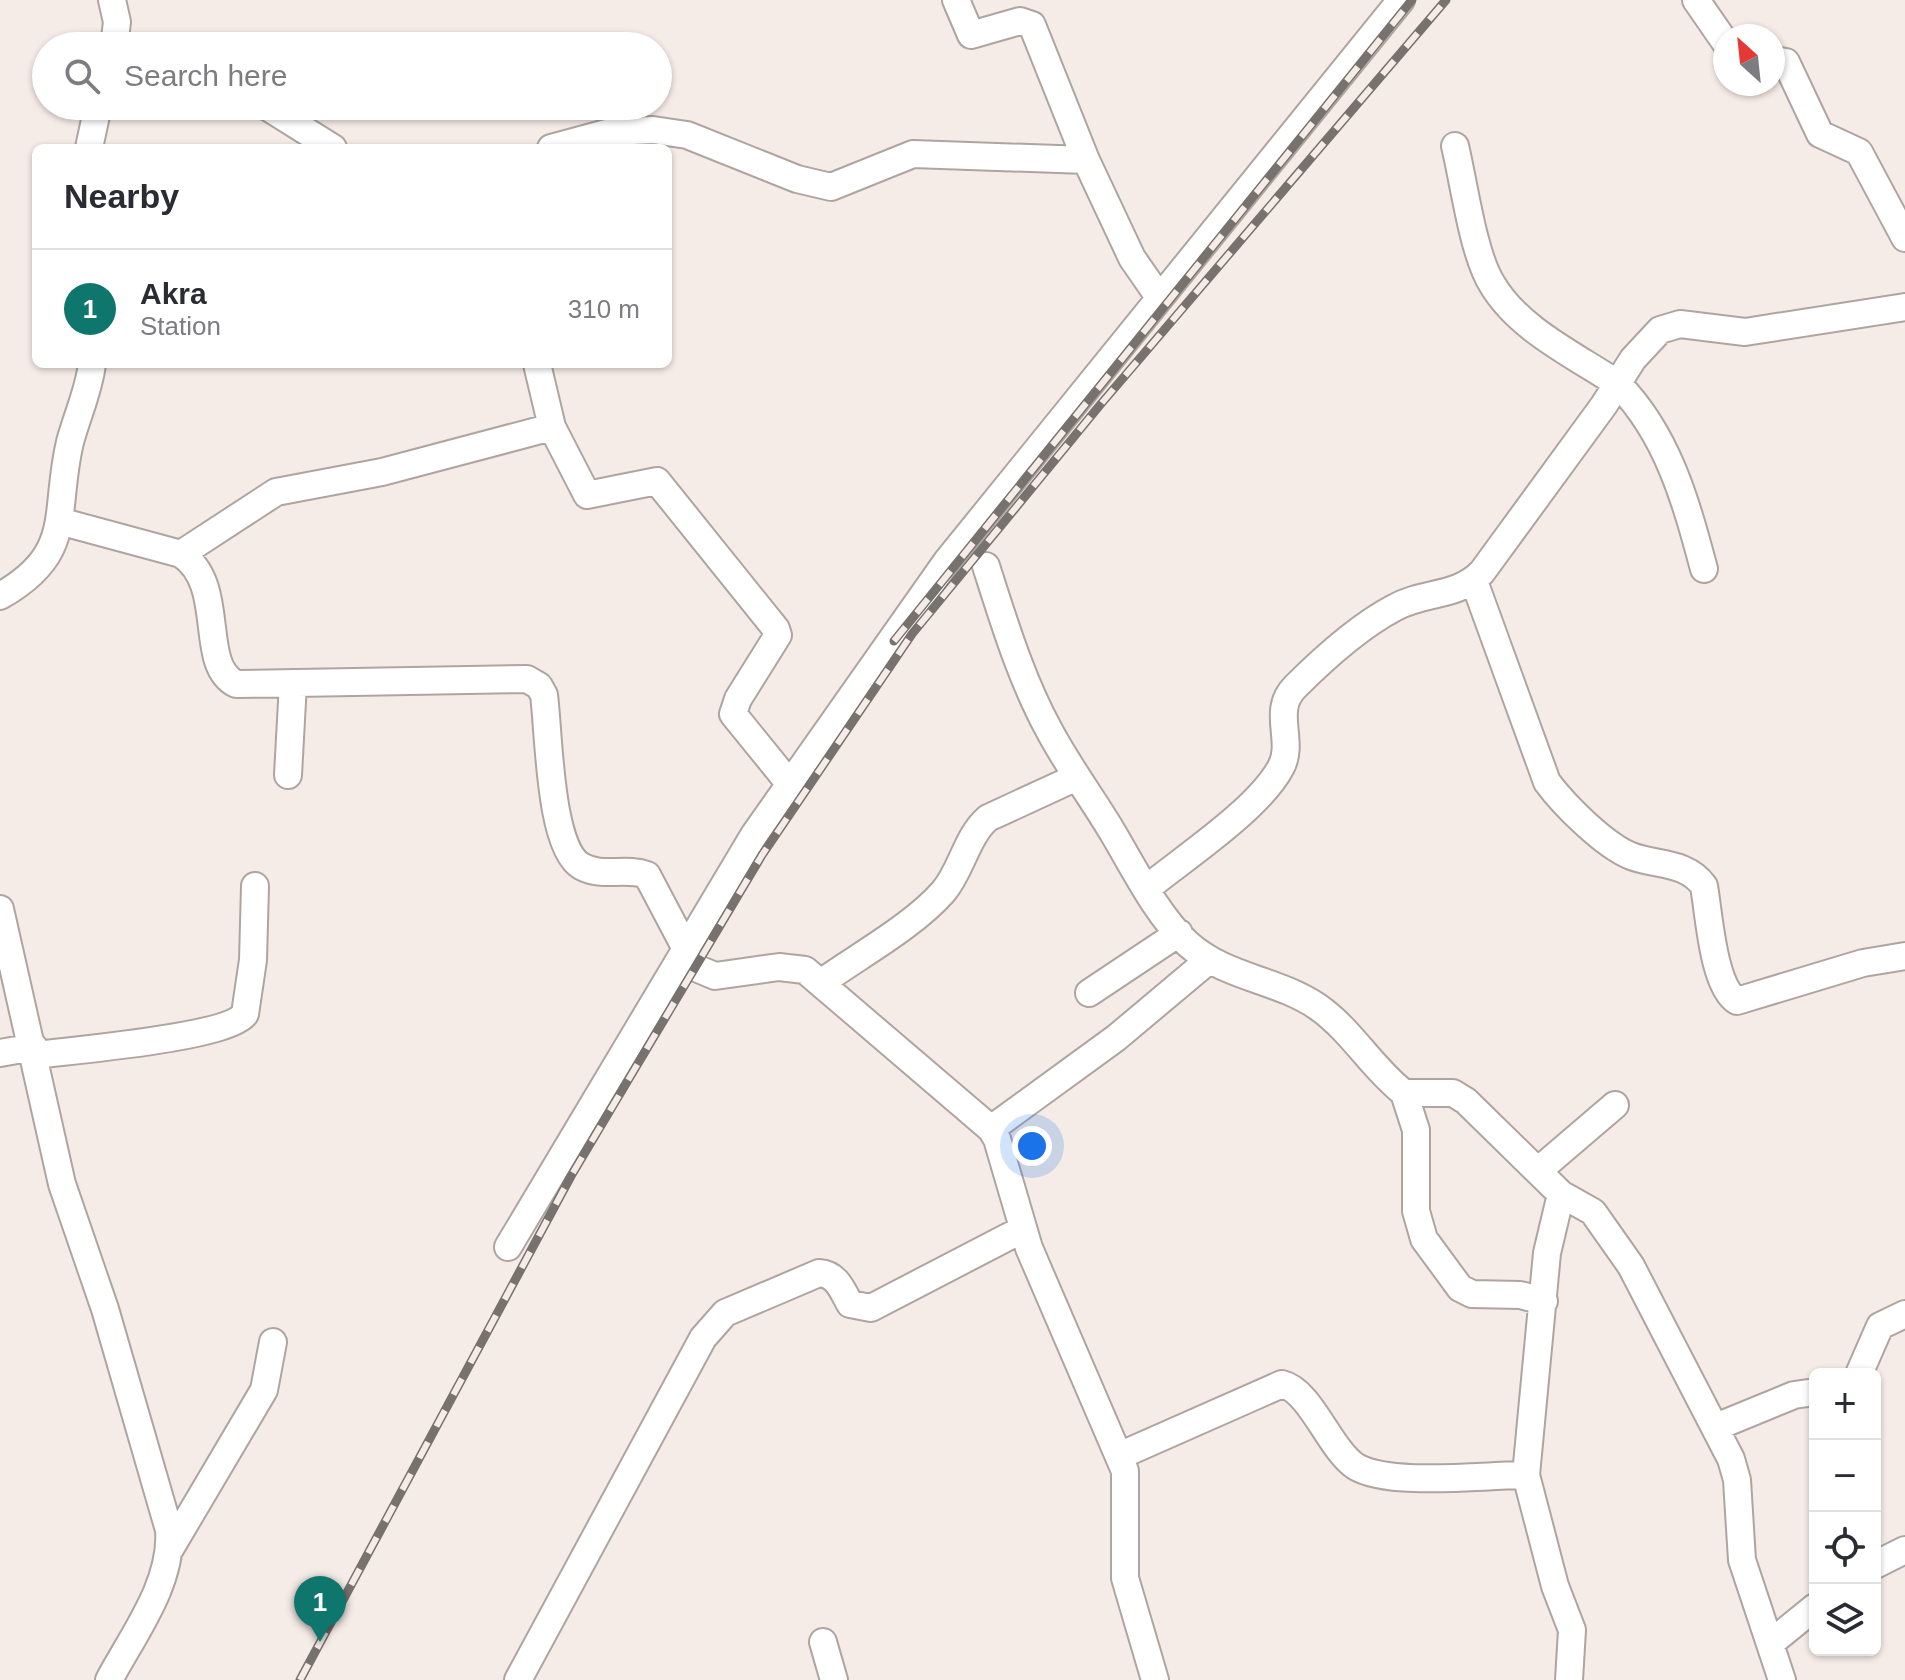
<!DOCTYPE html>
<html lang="en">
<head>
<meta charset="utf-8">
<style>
	:root { --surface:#fff; --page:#f7f7f7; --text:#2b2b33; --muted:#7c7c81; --line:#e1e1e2; --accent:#0f766e }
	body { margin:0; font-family:Arial,sans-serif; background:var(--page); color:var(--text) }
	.controls { position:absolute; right:24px; bottom:24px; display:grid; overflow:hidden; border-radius:12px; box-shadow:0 2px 6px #0004 }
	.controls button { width:72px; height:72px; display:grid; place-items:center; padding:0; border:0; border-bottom:2px solid var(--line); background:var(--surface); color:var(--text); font:40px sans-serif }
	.compass { position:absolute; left:1713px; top:24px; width:72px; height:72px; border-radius:50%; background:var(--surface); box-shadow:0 2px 6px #0004; rotate:333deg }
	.you { position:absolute; left:1032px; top:1146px; width:28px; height:28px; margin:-20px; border:6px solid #fff; border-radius:50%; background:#1a73e8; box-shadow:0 0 0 12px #1a73e833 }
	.badge { display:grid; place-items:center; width:52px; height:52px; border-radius:50%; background:var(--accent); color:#fff; font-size:26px; font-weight:700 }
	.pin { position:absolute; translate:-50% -66px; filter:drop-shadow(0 2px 4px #0008) }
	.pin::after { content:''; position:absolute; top:42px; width:28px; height:24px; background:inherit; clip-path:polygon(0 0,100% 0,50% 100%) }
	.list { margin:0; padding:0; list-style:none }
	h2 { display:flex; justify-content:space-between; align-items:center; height:104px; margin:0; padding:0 32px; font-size:34px }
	h2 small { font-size:26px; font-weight:400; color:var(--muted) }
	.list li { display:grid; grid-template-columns:52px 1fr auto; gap:24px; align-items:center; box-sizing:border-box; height:120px; padding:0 32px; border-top:2px solid var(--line) }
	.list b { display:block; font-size:30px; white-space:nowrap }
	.list p { margin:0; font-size:26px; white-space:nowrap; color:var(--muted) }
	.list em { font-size:26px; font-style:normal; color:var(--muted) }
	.icon { flex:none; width:44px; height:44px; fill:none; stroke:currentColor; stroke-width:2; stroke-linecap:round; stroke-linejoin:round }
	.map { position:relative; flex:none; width:1905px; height:1680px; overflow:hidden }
	.search { position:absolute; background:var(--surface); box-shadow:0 2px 6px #0004; left:32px; top:32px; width:640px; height:88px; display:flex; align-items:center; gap:20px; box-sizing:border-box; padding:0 28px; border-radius:44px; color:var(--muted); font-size:30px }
	.panel { position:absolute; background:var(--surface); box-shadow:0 2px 6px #0004; left:32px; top:144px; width:640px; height:224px; border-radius:12px }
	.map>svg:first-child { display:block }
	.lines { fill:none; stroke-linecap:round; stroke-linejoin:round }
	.minor-casing { stroke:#aea5a1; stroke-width:30 }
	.minor { stroke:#fff; stroke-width:26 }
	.rail-casing { stroke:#78726f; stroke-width:9 }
	.rail { stroke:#f6ece7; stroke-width:6; stroke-dasharray:18; stroke-linecap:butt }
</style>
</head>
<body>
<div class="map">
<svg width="1905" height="1680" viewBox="0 0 1905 1680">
	<rect width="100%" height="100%" fill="#f6ece7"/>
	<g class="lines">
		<defs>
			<path id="minor" d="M 112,0 L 117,22 L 114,46
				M 1696,0 L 1725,42
				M 1773,60 L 1786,62 L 1820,134 L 1859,152 L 1905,238
				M 266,106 L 333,148
				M 1455,146 C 1464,183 1473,254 1492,284 C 1518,329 1576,356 1618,384 C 1668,435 1686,502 1704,569
				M 89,148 L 98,106
				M 551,148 L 610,132 L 653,130 L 687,135 L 797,179 L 831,187 L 913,154 L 1086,160 L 1032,25 L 1020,21 L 971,35 L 956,0
				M 1086,160 L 1132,258 L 1159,297
				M 537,364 L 552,427 L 587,495 L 657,481 L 776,629 L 778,635 L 738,699 L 733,714 L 789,783
				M 59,521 L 181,554 C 228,585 197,664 236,684 L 527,679 L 539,686 L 544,695 C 549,732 549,847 581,866 C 602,878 625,867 647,875 L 696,968 L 715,976 L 779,967 L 805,970 L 991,1129 L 997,1139 L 1029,1248 L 1125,1471 L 1125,1578 L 1155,1680
				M 181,554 L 276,492 L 382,472 L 552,427
				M 986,566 C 1004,622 1021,679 1049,730 C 1068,766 1093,799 1113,833 C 1135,870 1157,915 1188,944 C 1226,978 1277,979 1318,1007 C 1352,1031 1371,1067 1404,1093 L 1453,1093 L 1466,1101 L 1561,1194 L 1547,1253 L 1526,1475 L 1555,1586 L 1572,1630 L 1569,1680
				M 1474,581 L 1547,782 C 1564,805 1604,845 1631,856 C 1657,866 1686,861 1704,886 C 1709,914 1713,986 1737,1001 L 1863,963 L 1905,956
				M 0,596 C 76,553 53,513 70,442 C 77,416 89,390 92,364
				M 288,775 L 293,683
				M 1146,889 C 1184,858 1259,809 1281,767 C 1295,741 1271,711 1295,687 C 1324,658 1358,627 1394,608 C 1424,591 1457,598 1482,572 L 1604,405 L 1633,359 L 1660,330 L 1680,324 L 1745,332 L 1905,307
				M 0,909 L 62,1184 L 105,1309 L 169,1530 C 173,1583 133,1635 109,1680
				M 822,982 C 860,955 913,926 943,892 C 962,870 966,837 988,818 L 1077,777
				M 1089,993 L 1179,933
				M 0,1053 L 34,1047
				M 36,1055 C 74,1050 226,1038 245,1014 L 253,960 L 255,886
				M 1404,1093 L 1416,1130 L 1416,1211 L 1424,1239 L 1460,1288 L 1472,1294 L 1520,1295 L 1544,1301
				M 991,1129 L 1116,1038 L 1209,960
				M 1539,1170 L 1615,1105
				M 1561,1194 L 1593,1212 L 1631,1266 L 1731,1459 L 1737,1480 L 1742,1560 L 1782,1680
				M 508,1247 L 754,835 L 947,561 L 1401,0
				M 1859,1374 L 1880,1326 L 1905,1314
				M 1716,1427 L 1794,1395 L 1815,1392
				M 1119,1456 L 1282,1384 C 1311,1391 1329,1448 1355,1466 C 1388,1487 1484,1475 1526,1475
				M 170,1549 L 264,1390 L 273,1342
				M 1875,1565 L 1905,1550
				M 823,1642 L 834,1680
				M 1772,1642 L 1815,1607
				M 518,1680 L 703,1338 L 725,1313 L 819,1273 C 837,1274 842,1290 850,1304 L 871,1308 L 1023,1229"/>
		</defs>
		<use href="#minor" class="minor-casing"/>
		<use href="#minor" class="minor"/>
		<defs>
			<path id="rail" d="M 894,641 L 1412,0
				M 300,1680 L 571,1176 L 762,855 L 912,634 L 1100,405 L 1446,0"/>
		</defs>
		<use href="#rail" class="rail-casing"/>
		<use href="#rail" class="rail"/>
	</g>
</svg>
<div class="controls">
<button>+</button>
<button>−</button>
<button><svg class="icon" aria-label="locate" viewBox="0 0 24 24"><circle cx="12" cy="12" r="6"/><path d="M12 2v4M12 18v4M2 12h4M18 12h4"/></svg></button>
<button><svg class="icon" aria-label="layers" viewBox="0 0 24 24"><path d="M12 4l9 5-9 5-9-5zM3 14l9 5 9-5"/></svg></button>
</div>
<svg class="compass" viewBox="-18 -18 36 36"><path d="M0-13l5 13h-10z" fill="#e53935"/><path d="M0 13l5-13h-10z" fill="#7c7c81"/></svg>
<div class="you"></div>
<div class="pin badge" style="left:320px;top:1642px">1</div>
<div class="search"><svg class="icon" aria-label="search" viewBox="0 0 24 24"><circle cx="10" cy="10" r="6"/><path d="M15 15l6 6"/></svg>Search here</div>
<section class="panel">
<h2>Nearby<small></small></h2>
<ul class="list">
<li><span class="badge">1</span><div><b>Akra</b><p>Station</p></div><em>310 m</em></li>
</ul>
</section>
</div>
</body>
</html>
